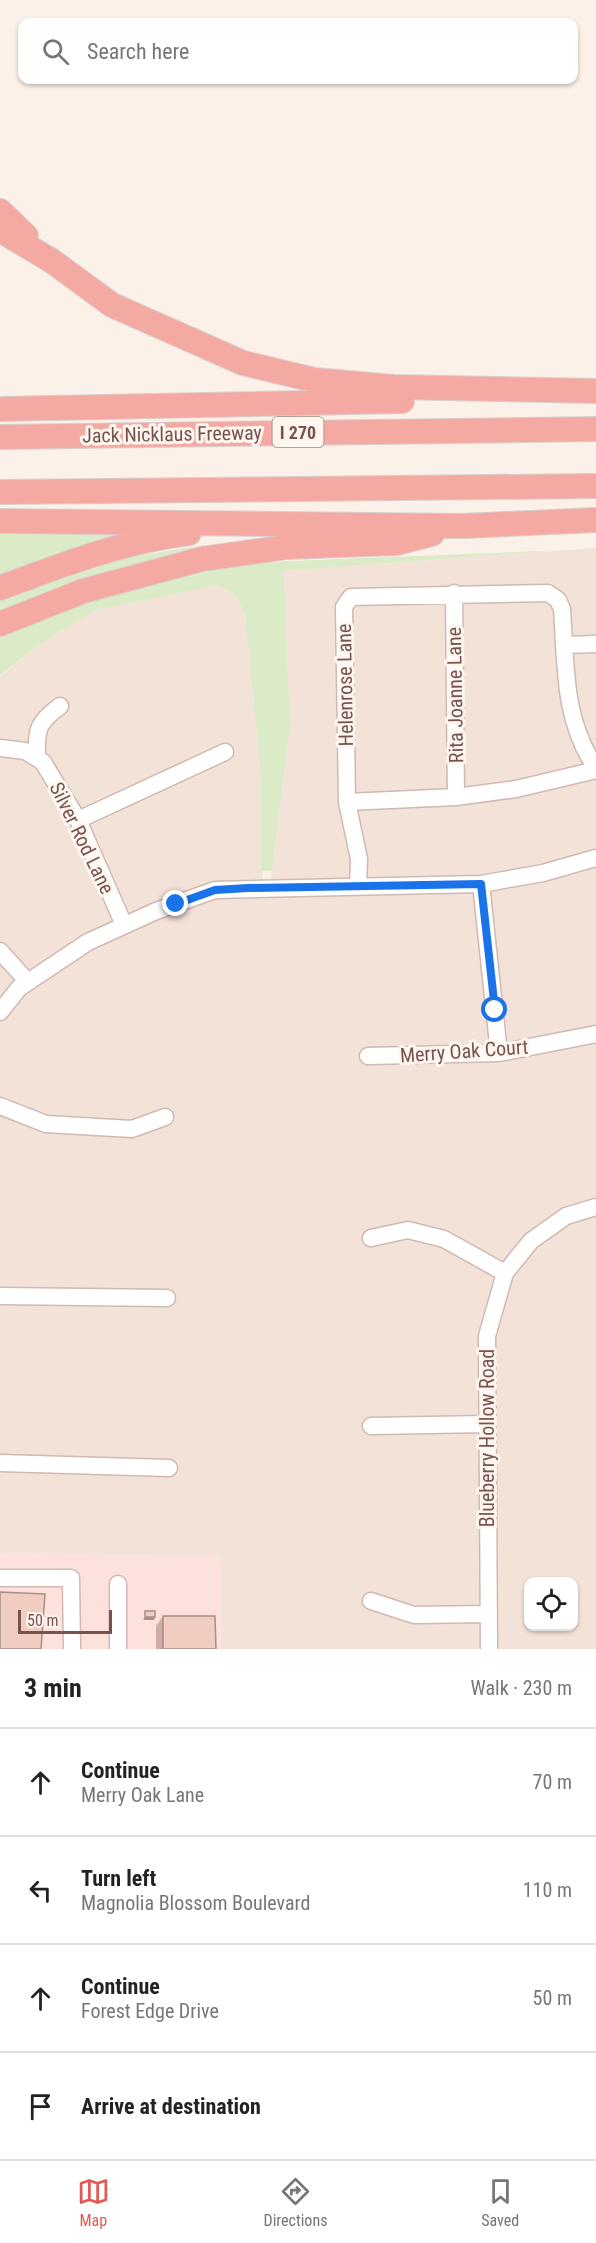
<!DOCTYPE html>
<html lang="en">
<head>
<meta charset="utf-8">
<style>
	:root { --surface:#fff; --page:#f2f2f2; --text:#222; --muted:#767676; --line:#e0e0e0; --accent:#e15952 }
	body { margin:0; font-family:"Roboto Condensed",sans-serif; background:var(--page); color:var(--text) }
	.controls { position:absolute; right:18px; bottom:18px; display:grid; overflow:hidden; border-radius:12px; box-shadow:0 2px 4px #0004 }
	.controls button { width:54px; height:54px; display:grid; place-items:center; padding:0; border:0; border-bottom:2px solid var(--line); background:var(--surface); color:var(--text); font:30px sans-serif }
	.scale { position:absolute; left:18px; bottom:15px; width:94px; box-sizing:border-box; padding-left:6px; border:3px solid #76544d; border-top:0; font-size:16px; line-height:21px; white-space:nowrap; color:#76544d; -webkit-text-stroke:4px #fef6ef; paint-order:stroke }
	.stop { position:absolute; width:18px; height:18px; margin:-14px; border:4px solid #1a73e8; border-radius:50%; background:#fff }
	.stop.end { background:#1a73e8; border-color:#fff; box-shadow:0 2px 6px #0008 }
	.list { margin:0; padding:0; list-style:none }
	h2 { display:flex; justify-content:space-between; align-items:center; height:78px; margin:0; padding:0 24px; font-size:26px }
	h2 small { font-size:20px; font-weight:400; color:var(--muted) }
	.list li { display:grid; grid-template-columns:39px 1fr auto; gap:18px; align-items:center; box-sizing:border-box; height:108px; padding:0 24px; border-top:2px solid var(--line) }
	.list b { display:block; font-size:22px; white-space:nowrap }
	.list p { margin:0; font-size:20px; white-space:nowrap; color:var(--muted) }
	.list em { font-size:20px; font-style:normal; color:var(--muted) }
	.icon { flex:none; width:33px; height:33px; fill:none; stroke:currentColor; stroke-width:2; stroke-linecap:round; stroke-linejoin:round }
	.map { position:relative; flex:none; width:596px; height:1649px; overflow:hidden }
	.search { position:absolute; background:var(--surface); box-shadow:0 2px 4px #0004; left:18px; right:18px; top:18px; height:66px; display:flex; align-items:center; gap:15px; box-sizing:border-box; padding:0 21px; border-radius:12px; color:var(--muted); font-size:22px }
	.sheet { height:510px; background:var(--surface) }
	nav { display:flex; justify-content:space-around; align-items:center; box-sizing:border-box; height:84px; border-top:2px solid var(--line); background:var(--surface); font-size:16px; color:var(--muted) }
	nav a { display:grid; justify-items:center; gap:3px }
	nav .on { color:var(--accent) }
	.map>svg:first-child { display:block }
	.residential { fill:#f3e2d7; fill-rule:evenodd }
	.commercial { fill:#fce1dd }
	.green { fill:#dbeac7 }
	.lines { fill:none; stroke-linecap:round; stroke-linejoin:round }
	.minor-casing { stroke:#d0b9b1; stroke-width:19 }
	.highway-casing { stroke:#d9cfcd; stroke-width:26 }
	.minor { stroke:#fff; stroke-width:16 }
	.highway { stroke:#f4a9a2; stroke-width:24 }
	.wall { fill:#ceafa6 }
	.shaded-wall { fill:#a88f87 }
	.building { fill:#f0ccc1; stroke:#a88f87; stroke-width:1.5 }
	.route { stroke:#1a73e8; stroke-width:8 }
	.labels { text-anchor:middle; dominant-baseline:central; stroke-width:6; stroke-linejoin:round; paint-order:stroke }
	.shield { fill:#fef6ef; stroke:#9f857e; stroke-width:1.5 }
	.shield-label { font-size:18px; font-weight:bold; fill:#76544d }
	.street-label { font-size:20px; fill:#76544d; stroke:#fef6ef }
</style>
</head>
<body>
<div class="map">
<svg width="596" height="1649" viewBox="0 0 596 1649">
	<rect width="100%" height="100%" fill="#fcf1e8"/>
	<path class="residential" d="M 596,548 L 596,1649 L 221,1649 L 220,1557 L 0,1553 L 0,676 L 40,644 L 95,610 L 218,585 L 234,594 L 245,614 L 260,765 L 263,887 L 270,887 L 290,726 L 284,571 ZM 528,1582 L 574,1582 L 574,1626 L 528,1626 Z"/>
	<path class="commercial" d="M 0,1553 L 220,1557 L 221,1649 L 0,1649 Z"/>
	<path class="green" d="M 116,532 L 116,537 L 0,576 L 0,533 Z
		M 204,545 L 205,551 L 0,614 L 0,599 L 112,560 Z
		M 564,550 L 284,571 L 290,726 L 272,871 L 262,871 L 260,765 L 245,614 L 234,594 L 218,585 L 95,610 L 40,644 L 0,675 L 0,633 L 126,586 L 240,563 Z"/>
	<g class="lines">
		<defs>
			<path id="minor" d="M 454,593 L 456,797
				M 565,645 L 596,644
				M 0,748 L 25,751 L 43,762 L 78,820 L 124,925
				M 37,758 C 36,730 37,723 60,706
				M 347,802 L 456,797 L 516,789 L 596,770
				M 78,820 L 225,752
				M 481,884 L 499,1053
				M 358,886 L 359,859 L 347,802 L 344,607 L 351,597 L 548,593 L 558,600 L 562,609 C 566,666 563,720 596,768
				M 0,951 L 28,982
				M 0,1012 L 19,988 L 88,942 L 156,911 L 215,890 L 481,884 L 543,873 L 596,858
				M 368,1056 L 499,1053 L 596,1034
				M 0,1106 L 46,1124 L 132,1129 L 165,1117
				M 371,1238 L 408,1230 L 444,1239 L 505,1273
				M 0,1296 L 167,1298
				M 371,1426 L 486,1424
				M 0,1463 L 169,1468
				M 0,1578 L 71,1578 L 72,1649
				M 371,1601 L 414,1615 L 489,1614
				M 118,1649 L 118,1584
				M 489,1649 L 487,1336 L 505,1273 L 531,1241 L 566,1216 L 596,1207"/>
			<path id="highway" d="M 0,211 L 26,236
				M 0,230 L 52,261 L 112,305 L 243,363 L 314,380 L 393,387 L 596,391
				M 0,409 L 402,401
				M 0,437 L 596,429
				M 0,492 L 596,486
				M 0,521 L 463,526 L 596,520
				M 0,588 C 61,565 124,541 189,533
				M 0,624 L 83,591 L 202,559 L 286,547 L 397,543 L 432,534"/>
		</defs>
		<use href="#minor" class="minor-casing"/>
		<use href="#highway" class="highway-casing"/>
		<use href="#minor" class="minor"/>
		<use href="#highway" class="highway"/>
	</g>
	<path class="wall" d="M 163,1616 L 216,1649 L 156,1649 L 156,1626 Z"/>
	<path class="shaded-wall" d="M 145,1617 L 155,1617 L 154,1620 L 143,1620 Z"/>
	<path class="building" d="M 0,1592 L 45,1594 L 41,1649 L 0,1649 Z
		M 145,1611 L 155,1611 L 155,1617 L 145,1617 Z
		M 163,1616 L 215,1616 L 216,1649 L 163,1649 Z"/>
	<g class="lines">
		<path class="route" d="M 176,904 L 215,890 L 248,888 L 481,884 L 495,1010"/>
	</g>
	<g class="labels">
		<rect class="shield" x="272.5" y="417" width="51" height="30" rx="4.5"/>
		<g class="shield-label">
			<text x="298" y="432">I 270</text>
		</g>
		<g class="street-label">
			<text transform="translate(172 434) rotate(-1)">Jack Nicklaus Freeway</text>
			<text transform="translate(345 685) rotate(-91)">Helenrose Lane</text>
			<text transform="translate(455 695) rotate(-91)">Rita Joanne Lane</text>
			<text transform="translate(82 838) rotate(64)">Silver Rod Lane</text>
			<text transform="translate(464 1051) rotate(-4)">Merry Oak Court</text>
			<text transform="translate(487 1438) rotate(-90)">Blueberry Hollow Road</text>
		</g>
	</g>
</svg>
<div class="controls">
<button><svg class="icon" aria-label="locate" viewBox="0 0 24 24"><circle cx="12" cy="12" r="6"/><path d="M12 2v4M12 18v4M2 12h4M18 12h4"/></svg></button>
</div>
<div class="scale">50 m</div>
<div class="stop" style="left:495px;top:1010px"></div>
<div class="stop end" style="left:176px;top:904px"></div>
<div class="search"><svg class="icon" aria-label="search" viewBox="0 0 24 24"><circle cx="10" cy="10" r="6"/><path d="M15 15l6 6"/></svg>Search here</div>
</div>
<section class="sheet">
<h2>3 min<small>Walk · 230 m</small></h2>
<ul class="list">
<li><svg class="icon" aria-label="ahead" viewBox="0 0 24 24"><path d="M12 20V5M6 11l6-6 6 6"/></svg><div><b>Continue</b><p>Merry Oak Lane</p></div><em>70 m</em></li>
<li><svg class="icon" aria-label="left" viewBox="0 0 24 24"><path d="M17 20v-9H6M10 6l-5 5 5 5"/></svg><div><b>Turn left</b><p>Magnolia Blossom Boulevard</p></div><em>110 m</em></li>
<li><svg class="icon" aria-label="ahead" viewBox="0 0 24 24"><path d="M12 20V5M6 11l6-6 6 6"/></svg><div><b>Continue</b><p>Forest Edge Drive</p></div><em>50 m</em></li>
<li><svg class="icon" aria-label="arrive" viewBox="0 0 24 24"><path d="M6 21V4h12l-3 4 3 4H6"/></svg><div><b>Arrive at destination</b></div></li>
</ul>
</section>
<nav>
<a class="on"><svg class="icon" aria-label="map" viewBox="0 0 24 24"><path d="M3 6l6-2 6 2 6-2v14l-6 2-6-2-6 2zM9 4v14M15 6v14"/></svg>Map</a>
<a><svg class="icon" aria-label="directions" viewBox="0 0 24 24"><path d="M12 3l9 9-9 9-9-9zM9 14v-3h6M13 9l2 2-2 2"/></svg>Directions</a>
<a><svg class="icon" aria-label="saved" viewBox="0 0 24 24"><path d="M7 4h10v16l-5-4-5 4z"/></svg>Saved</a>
</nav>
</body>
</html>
